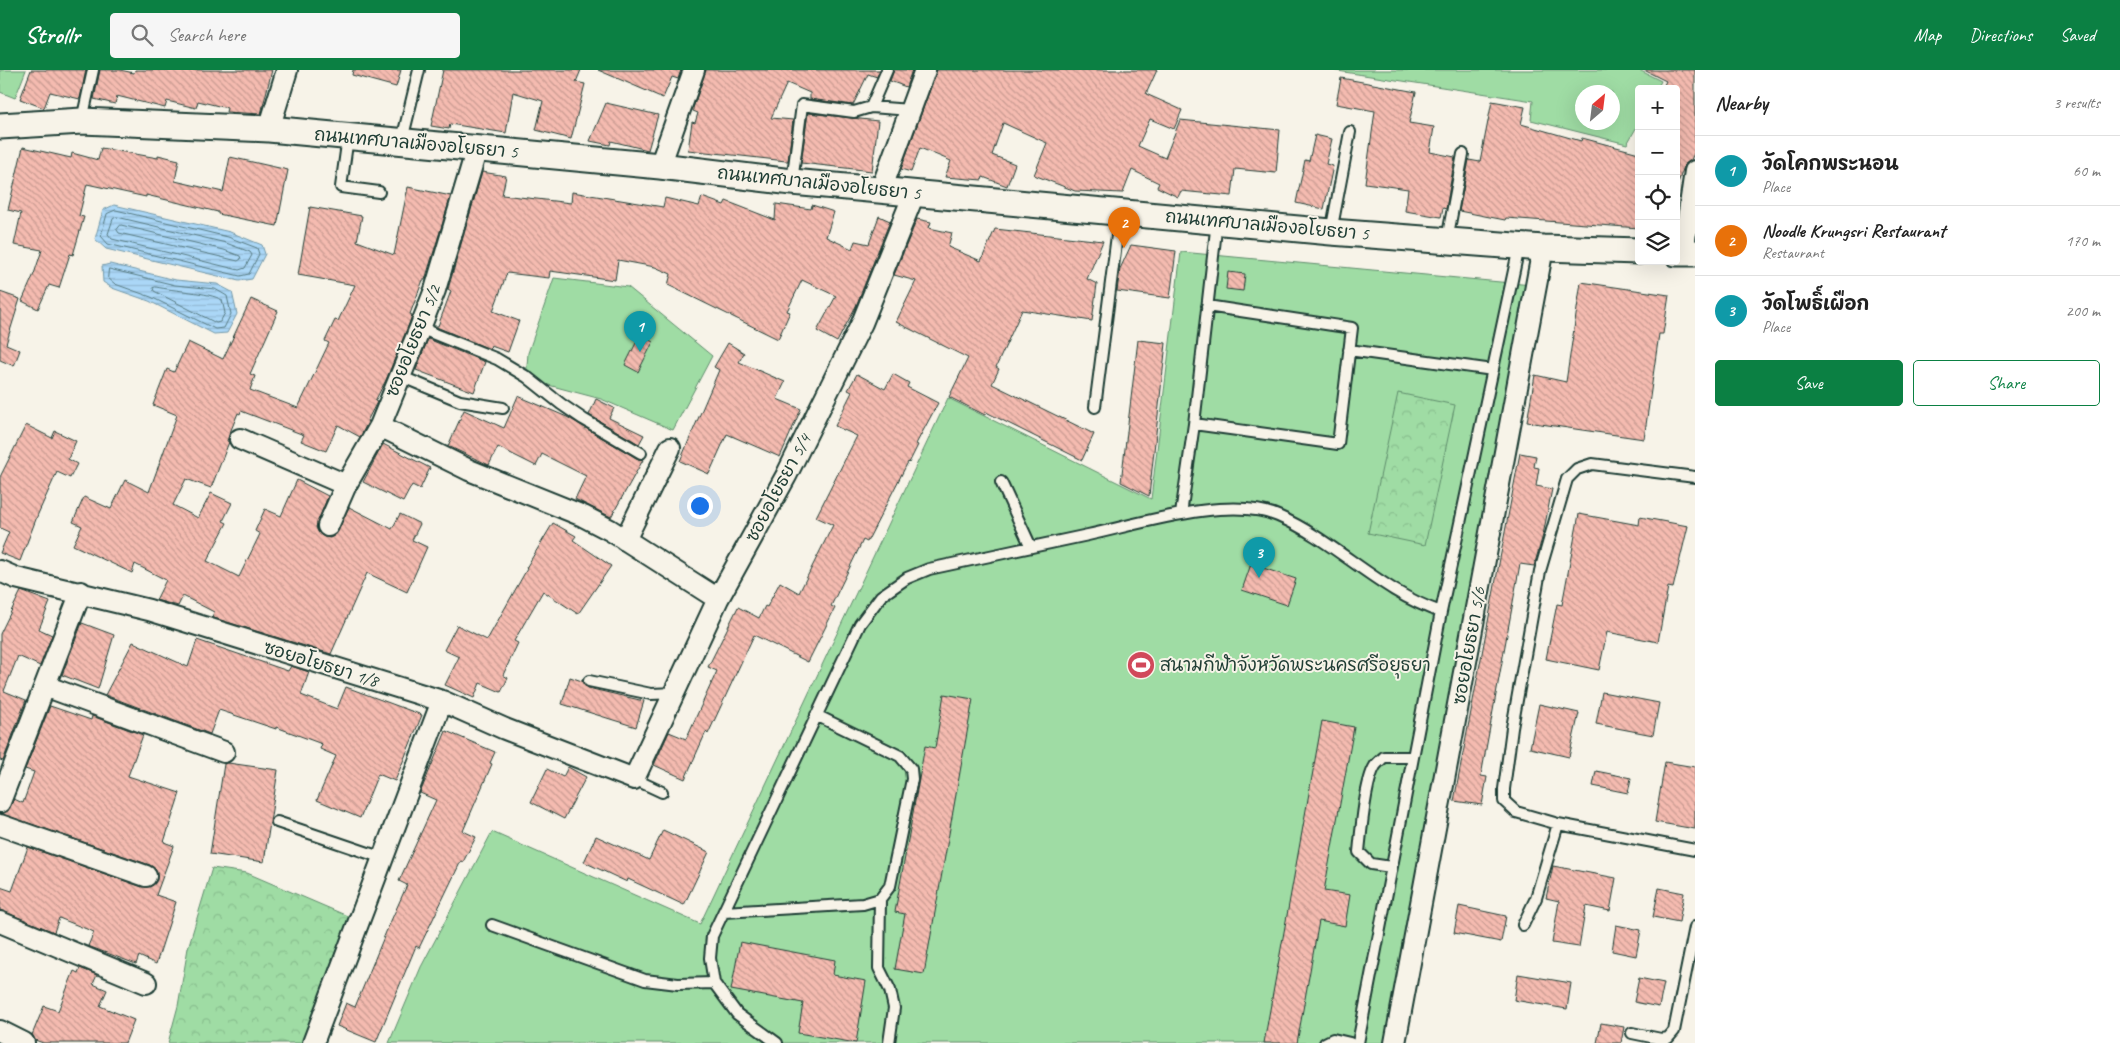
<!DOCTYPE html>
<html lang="en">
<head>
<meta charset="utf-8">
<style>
	:root { --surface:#fff; --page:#f6f6f6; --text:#222; --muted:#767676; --line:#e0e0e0; --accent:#0b8043 }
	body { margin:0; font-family:Caveat,"Playpen Sans Thai",sans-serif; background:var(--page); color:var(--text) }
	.controls { position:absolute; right:15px; top:15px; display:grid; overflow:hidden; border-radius:5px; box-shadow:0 5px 20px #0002 }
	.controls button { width:45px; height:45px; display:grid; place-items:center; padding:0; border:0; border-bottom:1px solid var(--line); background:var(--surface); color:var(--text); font:25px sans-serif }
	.compass { position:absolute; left:1575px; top:15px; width:45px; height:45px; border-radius:50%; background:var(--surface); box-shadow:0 5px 20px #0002; rotate:28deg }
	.you { position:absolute; left:699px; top:435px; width:18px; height:18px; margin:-12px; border:4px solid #fff; border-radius:50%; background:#1a73e8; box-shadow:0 0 0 8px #1a73e833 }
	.badge { display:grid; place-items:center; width:32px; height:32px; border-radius:50%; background:var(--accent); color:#fff; font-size:16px; font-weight:700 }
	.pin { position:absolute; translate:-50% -41px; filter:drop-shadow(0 1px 2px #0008) }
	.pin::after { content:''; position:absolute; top:26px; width:18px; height:15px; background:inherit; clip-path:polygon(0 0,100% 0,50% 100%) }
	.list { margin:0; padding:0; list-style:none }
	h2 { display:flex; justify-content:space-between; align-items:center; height:65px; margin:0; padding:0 20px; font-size:21px }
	h2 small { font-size:16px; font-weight:400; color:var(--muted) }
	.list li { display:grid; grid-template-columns:32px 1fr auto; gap:15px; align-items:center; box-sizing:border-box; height:70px; padding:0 20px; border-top:1px solid var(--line) }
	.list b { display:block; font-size:19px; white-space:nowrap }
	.list p { margin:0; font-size:16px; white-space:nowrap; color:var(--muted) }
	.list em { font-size:16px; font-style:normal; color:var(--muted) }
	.actions { display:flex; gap:10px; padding:15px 20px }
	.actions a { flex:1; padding:11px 0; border:1px solid var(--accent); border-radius:5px; text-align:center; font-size:18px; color:var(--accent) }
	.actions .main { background:var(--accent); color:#fff }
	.icon { flex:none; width:28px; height:28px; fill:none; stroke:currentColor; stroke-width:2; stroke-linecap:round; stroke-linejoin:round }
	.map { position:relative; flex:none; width:1695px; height:973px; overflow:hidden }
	header { display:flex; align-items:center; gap:30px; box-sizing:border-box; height:70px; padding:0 25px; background:var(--accent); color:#fff }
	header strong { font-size:24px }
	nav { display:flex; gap:28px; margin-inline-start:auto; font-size:18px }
	.search { width:350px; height:45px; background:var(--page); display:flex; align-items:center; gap:12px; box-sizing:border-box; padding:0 18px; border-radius:5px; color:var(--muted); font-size:19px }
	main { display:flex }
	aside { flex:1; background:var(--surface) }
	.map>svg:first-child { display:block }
	.grass { fill:#9fdca4; stroke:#5f8c6c; fill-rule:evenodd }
	.forest { fill:url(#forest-crowns); stroke:#5f8c6c }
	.water { fill:url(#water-rules); stroke:#7399a9 }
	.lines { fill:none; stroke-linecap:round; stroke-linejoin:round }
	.shore { stroke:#577b82; stroke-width:1 }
	.building { fill:url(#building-back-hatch); stroke:#1f3d34 }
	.service-casing { stroke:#1f3d34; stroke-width:14 }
	.minor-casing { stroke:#1f3d34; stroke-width:24 }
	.tertiary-casing { stroke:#1f3d34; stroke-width:29 }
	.service { stroke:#f7f3e8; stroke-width:10 }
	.minor { stroke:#f7f3e8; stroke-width:20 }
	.tertiary { stroke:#f7f3e8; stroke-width:25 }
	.labels { text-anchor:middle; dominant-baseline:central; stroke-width:4; stroke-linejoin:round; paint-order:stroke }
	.street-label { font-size:18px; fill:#1f3d34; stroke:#f7f3e8 }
	.poi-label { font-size:18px; fill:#1f3d34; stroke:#f7f3e8; text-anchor:start }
</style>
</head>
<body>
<header>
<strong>Strollr</strong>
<div class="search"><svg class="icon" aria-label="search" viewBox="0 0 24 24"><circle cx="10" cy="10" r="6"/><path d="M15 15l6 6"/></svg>Search here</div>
<nav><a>Map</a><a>Directions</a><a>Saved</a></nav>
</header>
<main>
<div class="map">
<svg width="1695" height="973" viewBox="0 0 1695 973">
	<defs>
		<pattern id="forest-crowns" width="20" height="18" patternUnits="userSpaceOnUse" patternTransform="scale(1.25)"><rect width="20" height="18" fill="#9fdca4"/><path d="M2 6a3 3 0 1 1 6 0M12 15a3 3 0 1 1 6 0" fill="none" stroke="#88be8e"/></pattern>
		<pattern id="water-rules" width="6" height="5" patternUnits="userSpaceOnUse" patternTransform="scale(1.25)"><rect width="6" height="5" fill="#abd7f7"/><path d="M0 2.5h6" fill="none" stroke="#93b9d4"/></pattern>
		<pattern id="building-back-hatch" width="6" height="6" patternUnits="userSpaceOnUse" patternTransform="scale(1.25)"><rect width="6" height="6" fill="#f5bbb0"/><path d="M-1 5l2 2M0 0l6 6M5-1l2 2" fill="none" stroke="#c69990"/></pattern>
	</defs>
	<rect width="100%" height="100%" fill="#f7f3e8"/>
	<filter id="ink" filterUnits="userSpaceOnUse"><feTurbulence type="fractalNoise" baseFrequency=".02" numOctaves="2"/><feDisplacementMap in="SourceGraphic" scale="10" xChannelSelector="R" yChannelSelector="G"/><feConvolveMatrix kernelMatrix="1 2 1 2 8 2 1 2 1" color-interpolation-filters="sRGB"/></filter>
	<g filter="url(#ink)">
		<path class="grass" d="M 0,0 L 26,0 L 15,28 L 0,22 Z
			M 1331,0 L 1639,0 L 1661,11 L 1657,19 L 1639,19 L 1639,53 L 1627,74 L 1531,50 L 1533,31 ZM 1582,22 L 1612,22 L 1612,52 L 1582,52 Z
			M 1181,182 L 1532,215 L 1388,973 L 389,973 L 421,897 L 492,762 L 700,854 L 948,328 L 1151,429 Z
			M 554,208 L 628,217 L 712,286 L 673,360 L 601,329 L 526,309 L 528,283 Z"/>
		<path class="forest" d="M 1398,323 L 1455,335 L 1425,475 L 1368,463 Z
			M 212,798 L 247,803 L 352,848 L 304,973 L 168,973 L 178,936 L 188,878 Z"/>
		<path class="water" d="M 114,135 L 230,162 L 262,175 L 265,184 L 252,209 L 239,211 L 106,179 L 95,169 L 103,140 Z
			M 110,194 L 176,210 L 217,214 L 232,222 L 237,244 L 227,263 L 214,264 L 149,231 L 112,218 L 103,212 L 102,196 Z"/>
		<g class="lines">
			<path class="shore" d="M 116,140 L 228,167 L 257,178 L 259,184 L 249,204 L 240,206 L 108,174 L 101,166 L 107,144 Z
				M 117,147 L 226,173 L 250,182 L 252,185 L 245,198 L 239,200 L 112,169 L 108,164 L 113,149 Z
				M 121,155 L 224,180 L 240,186 L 241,189 L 238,191 L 119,163 L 117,160 Z
				M 109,199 L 175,215 L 215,219 L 227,226 L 231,244 L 224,258 L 215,259 L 151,227 L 115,214 L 108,208 Z
				M 156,217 C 174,221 209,222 222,230 L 225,243 L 220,252 L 216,253 L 154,221 L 153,218 Z"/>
		</g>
		<path class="building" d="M 31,0 L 86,0 L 80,29 L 50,22 L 44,38 L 20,29 Z
			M 100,0 L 120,0 L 134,3 L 135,0 L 272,0 L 261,44 L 226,42 L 227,38 L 198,31 L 196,38 L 167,31 L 165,38 L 117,26 L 115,34 L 94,29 Z
			M 353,0 L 401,0 L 396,17 L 352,5 Z
			M 443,0 L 581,0 L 576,12 L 585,14 L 571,69 L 536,60 L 543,31 L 513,22 L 506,63 L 450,54 L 449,59 L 431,56 Z
			M 598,0 L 681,0 L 678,9 L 672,7 L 663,28 Z
			M 706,0 L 880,0 L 877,7 L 868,4 L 853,35 L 810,29 L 810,23 L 787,13 L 771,48 L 793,50 L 788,91 L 786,91 L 688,80 L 692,52 L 695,53 L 698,43 L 693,41 L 693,38 Z
			M 894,0 L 912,0 L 906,17 L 890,11 Z
			M 937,0 L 1157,0 L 1146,24 L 1182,40 L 1174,59 L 1150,49 L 1138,76 L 1165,88 L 1180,50 L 1280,60 L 1276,103 L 1235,99 L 1232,126 L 1181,121 L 1178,127 L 1157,117 L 1159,113 L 1132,100 L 1123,123 L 1075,121 L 1034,105 L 1047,73 L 1003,53 L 992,85 L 1015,94 L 1007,116 L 983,107 L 982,110 L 945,107 L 951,91 L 920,78 L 911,102 L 901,99 Z
			M 1644,0 L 1695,0 L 1695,81 L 1691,90 L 1685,94 L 1676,118 L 1676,19 L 1662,19 L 1666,11 Z
			M 1341,8 L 1416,22 L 1409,53 L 1434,57 L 1430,82 L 1455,87 L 1446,139 L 1443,138 L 1441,147 L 1405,141 L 1408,119 L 1365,113 L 1375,41 L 1336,34 Z
			M 1492,31 L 1525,37 L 1521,54 L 1581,71 L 1582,68 L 1639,83 L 1639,158 L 1506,148 L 1505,150 L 1459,141 L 1469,90 L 1480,92 Z
			M 606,33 L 658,45 L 648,80 L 611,71 L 610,75 L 590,71 Z
			M 808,43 L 878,51 L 872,101 L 801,93 Z
			M 1315,65 L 1332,69 L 1326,94 L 1333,96 L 1324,139 L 1296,133 L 1305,90 L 1309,91 Z
			M 23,77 L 71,88 L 72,83 L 98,90 L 101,78 L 158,88 L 158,85 L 179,90 L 175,111 L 223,122 L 230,87 L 288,100 L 277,156 L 218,144 L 218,142 L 146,125 L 146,127 L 87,114 L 79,146 L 84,147 L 73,185 L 70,184 L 59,218 L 49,215 L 38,239 L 22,231 L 34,204 L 42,180 L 14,175 L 21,143 L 8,140 Z
			M 482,102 L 506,106 L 502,125 L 571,133 L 572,122 L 663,137 L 665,128 L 699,136 L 702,127 L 724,135 L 726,131 L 775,150 L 776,134 L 811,139 L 812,135 L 834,142 L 826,167 L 852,179 L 855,171 L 869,174 L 879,146 L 890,151 L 856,236 L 837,272 L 817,261 L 836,226 L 802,210 L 787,241 L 790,242 L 778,269 L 668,215 L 671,204 L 655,197 L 618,190 L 615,210 L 550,201 L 549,208 L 507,203 L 493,241 L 519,251 L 508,282 L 491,276 L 490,279 L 434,256 L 438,256 L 451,221 L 448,219 Z
			M 408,117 L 451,126 L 425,210 L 423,210 L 410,244 L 412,245 L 409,254 L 386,310 L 375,331 L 377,332 L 367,351 L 368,352 L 360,367 L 338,355 L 326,381 L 301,371 L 304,365 L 241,341 L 240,344 L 238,343 L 229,365 L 227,371 L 229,372 L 211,418 L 186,409 L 173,435 L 198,448 L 211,423 L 232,433 L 223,451 L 227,453 L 207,491 L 239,507 L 260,464 L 255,461 L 265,439 L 281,446 L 297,410 L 328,426 L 316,457 L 319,463 L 324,467 L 330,468 L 335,465 L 349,437 L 392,459 L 400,444 L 420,454 L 412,470 L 427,477 L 407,522 L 367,503 L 331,584 L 214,548 L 212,547 L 214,542 L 183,526 L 178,536 L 156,530 L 166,510 L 135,494 L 132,503 L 73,475 L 82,456 L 73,452 L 84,427 L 111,439 L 125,410 L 149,422 L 177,345 L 153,335 L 167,299 L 174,302 L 188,272 L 223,289 L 251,229 L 278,241 L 250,304 L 255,306 L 250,320 L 298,338 L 329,273 L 325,271 L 335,250 L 338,251 L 355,215 L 298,205 L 310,137 L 362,146 L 357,171 L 394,185 Z
			M 917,149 L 931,152 L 929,158 L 952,163 L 948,177 L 981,191 L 995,159 L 1103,171 L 1087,209 L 1097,214 L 1092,251 L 1022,240 L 996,297 L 999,299 L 992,314 L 1094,364 L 1082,390 L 986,342 L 985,345 L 949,327 L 968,288 L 896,252 L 916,211 L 894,205 Z
			M 1131,175 L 1176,181 L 1170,228 L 1117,221 L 1120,199 Z
			M 1228,202 L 1245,204 L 1243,221 L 1226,219 Z
			M 1581,212 L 1669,225 L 1663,264 L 1659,264 L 1644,369 L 1527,352 L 1535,305 L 1566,312 Z
			M 0,222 L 20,229 L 6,274 L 20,280 L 14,296 L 0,290 Z
			M 640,265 L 653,272 L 638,302 L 625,295 Z
			M 428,269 L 485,292 L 474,322 L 416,300 Z
			M 1138,270 L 1166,273 L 1149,426 L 1121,412 Z
			M 728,273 L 744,283 L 739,292 L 785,312 L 777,329 L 801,339 L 780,387 L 727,364 L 709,404 L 680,391 L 719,300 L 714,297 Z
			M 857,304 L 885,319 L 893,304 L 909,313 L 907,317 L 938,333 L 916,374 L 918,375 L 909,393 L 908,392 L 867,472 L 863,470 L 831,536 L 835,538 L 808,592 L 754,565 L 708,664 L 706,662 L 685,709 L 654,695 L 669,662 L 686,669 L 717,601 L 708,597 L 738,537 L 759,548 L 765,536 L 767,537 L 780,512 L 799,523 L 833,455 L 816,447 L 857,366 L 835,356 L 852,322 L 848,320 Z
			M 518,326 L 567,347 L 638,389 L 643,390 L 611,447 L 575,429 L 586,406 L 542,384 L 536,396 L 498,377 L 489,395 L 448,376 L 464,340 L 504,358 Z
			M 596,329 L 614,338 L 609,348 L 644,365 L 639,374 L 589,345 Z
			M 26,355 L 52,368 L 55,361 L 76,371 L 68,389 L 77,394 L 70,408 L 57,402 L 38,444 L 20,491 L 0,483 L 9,462 L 0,458 L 0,407 Z
			M 383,374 L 430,398 L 420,419 L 412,415 L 403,432 L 363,412 Z
			M 1520,383 L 1536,386 L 1534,397 L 1539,398 L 1536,416 L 1552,419 L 1543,465 L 1534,496 L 1520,494 L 1481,706 L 1487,707 L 1482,735 L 1454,731 Z
			M 1579,444 L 1639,455 L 1640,447 L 1688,456 L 1673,518 L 1668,517 L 1658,572 L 1607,562 L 1599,600 L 1546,589 L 1557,534 L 1562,535 Z
			M 553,453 L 576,466 L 573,470 L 611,496 L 578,544 L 543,521 L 514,571 L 518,573 L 503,605 L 508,608 L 501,622 L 480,613 L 474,628 L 445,615 L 459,587 L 444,580 L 457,555 L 487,570 L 527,499 L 526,498 Z
			M 1251,494 L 1296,509 L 1287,535 L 1242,520 Z
			M 21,521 L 50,532 L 39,559 L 52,565 L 40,596 L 18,586 L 4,621 L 26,630 L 3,691 L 0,690 L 0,564 Z
			M 82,553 L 114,565 L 98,619 L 62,605 Z
			M 197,570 L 288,601 L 291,596 L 309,602 L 301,625 L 337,639 L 346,617 L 422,645 L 395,711 L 378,704 L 360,748 L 317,730 L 336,686 L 320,679 L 322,674 L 276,657 L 276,659 L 219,640 L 210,664 L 105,625 L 133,572 L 188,597 Z
			M 570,607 L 582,611 L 588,618 L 644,631 L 636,657 L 562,634 Z
			M 1602,622 L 1659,633 L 1653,665 L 1596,654 Z
			M 944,624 L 973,629 L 924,904 L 895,899 L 905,844 L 895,842 L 925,676 L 935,678 Z
			M 1539,634 L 1579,643 L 1569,687 L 1530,678 Z
			M 50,636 L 91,650 L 92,646 L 143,665 L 128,706 L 180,723 L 164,772 L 174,776 L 156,825 L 176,832 L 156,894 L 139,886 L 136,894 L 88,876 L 94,862 L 59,848 L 54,862 L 0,840 L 0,817 L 12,821 L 28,777 L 142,817 L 153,815 L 157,809 L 155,799 L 150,795 L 2,744 L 8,741 L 14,729 L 23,733 L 34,702 L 25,699 Z
			M 1322,651 L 1354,657 L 1324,821 L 1350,825 L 1345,856 L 1319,851 L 1297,973 L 1264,973 Z
			M 446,661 L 495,682 L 490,693 L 492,694 L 463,761 L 476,767 L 463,792 L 461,791 L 419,878 L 416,876 L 376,972 L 337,956 L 346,933 L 355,937 L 386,862 L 407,815 L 399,811 L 436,730 L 420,723 Z
			M 1665,692 L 1695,697 L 1695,759 L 1655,752 Z
			M 228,693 L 278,700 L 264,792 L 210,784 L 224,694 Z
			M 568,697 L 586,707 L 564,749 L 531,732 L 547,699 L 563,707 Z
			M 1596,701 L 1631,708 L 1628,723 L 1593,716 Z
			M 663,760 L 709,782 L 684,835 L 628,809 L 627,812 L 584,792 L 596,766 L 649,790 Z
			M 1553,796 L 1616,808 L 1610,841 L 1586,836 L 1579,877 L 1552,873 L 1559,831 L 1546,828 Z
			M 1659,818 L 1684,823 L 1679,852 L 1653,847 Z
			M 1459,836 L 1506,846 L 1501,872 L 1454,863 Z
			M 1616,855 L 1641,860 L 1636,886 L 1612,881 Z
			M 740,872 L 835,890 L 833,905 L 866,911 L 856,973 L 798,963 L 803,933 L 731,920 Z
			M 80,898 L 97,905 L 93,914 L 107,920 L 100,936 L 134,950 L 125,973 L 43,973 L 35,970 L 32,965 L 44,936 L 58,941 L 74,901 L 78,903 Z
			M 1518,904 L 1571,913 L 1567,939 L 1514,930 Z
			M 1639,908 L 1664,913 L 1659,937 L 1634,932 Z
			M 1601,953 L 1624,957 L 1621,973 L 1597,973 Z"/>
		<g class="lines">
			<defs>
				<path id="service" d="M 871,37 L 887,0
					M 82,50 L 93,0
					M 348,67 L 341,117 L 379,122
					M 402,70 L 419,0
					M 792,112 L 802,35 L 854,42 L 871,37 L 910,40
					M 1331,162 L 1350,62
					M 1447,170 L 1463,84
					M 420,258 L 497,289 L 527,307 L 561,334 L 583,349 L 641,383
					M 1349,280 L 1493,300
					M 400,306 L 460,331 L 503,338
					M 1095,337 L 1120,142
					M 1194,354 L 1338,374 L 1352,258 L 1207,236
					M 1695,407 L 1592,394 L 1577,399 L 1567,409 L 1540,501 L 1512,658 L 1504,719 L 1504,731 L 1516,742 L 1558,754 L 1695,780
					M 1001,412 L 1031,477
					M 1181,444 L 1194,354 L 1217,151
					M 589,611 L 651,624 L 675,623
					M 634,709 L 662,722
					M 277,752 L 383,788
					M 1391,797 L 1371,794 L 1359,782 C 1361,762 1365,712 1375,696 C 1377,693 1381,690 1384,687 L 1413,687
					M 880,829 L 879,898 L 890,920 L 894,938 L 889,973
					M 724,842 L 863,834 L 880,829 L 890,816 L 912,709 L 911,699 L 900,686 L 816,645
					M 492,855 L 645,910 L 678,914 L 714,913
					M 1523,855 L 1536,828 L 1558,754
					M 1632,963 L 1661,969 L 1668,968 L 1674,961 L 1695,857
					M 777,973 L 737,944 L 714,913 L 710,888 L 712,866 L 860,554 L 881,526 L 907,508 L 929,499 C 982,488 1035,476 1088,465 C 1139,454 1230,425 1278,446 C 1336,471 1380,522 1441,542
					M 1325,973 L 1333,969 L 1350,973
					M 1358,973 L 1441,542 L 1519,177"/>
				<path id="minor" d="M 269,59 L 287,0
					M 660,96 L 694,0
					M 881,120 L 925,0
					M 1683,183 L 1695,101
					M 380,356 L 469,400 L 583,446 L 610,460 L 718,529
					M 240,369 L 346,415
					M 328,456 L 346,415 L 380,356 L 420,258 L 435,220 L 477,78
					M 625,470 L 670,378
					M 0,501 L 16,508 L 149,540 L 442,631 L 505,659 L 634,709 L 718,529 L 786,406 L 862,253 L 914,124
					M 45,616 L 224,682
					M 0,732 L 81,522
					M 0,755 L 146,806
					M 0,852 L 146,913
					M 0,961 L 24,973
					M 313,973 L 442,631
					M 1395,973 L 1543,178"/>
				<path id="tertiary" d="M 0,56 L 82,51 L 269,59 L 660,96 L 792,112 L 1331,162 L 1543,178 L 1639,181
					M 1676,183 L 1695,183"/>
			</defs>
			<use href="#service" class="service-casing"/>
			<use href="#minor" class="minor-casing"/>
			<use href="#tertiary" class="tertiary-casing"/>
			<use href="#service" class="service"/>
			<use href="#minor" class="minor"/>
			<use href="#tertiary" class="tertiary"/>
		</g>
	</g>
	<defs>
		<symbol id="stadium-disc" viewBox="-11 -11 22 22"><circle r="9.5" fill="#d1495b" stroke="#f7f3e8"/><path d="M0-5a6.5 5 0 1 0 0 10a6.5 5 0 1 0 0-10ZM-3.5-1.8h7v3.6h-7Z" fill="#fff"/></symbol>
	</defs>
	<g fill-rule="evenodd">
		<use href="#stadium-disc" x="1125" y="579" width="32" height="32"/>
	</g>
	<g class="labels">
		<g class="street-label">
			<text transform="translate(416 73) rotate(5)">ถนนเทศบาลเมืองอโยธยา 5</text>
			<text transform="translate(819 113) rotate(6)">ถนนเทศบาลเมืองอโยธยา 5</text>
			<text transform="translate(1267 155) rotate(5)">ถนนเทศบาลเมืองอโยธยา 5</text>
			<text transform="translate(413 271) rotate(-68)">ซอยอโยธยา 5/2</text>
			<text transform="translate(778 418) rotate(-62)">ซอยอโยธยา 5/4</text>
			<text transform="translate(1469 576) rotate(-80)">ซอยอโยธยา 5/6</text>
			<text transform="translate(321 594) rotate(17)">ซอยอโยธยา 1/8</text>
		</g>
		<g class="poi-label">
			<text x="1160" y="595">สนามกีฬาจังหวัดพระนครศรีอยุธยา</text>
		</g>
	</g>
</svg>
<div class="controls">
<button>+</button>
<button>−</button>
<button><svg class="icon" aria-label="locate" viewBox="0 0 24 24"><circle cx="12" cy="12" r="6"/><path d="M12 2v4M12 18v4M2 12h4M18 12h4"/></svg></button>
<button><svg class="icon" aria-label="layers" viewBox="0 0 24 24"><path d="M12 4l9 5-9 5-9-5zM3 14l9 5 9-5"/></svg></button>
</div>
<svg class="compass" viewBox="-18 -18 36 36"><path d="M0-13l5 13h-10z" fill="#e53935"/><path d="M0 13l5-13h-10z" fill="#767676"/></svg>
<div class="you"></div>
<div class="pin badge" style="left:640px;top:282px;background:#0f9aa8">1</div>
<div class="pin badge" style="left:1124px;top:178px;background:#e8710a">2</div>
<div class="pin badge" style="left:1259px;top:508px;background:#0f9aa8">3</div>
</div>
<aside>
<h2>Nearby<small>3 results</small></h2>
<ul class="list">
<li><span class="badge" style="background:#0f9aa8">1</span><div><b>วัดโคกพระนอน</b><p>Place</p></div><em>60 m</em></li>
<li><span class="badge" style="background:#e8710a">2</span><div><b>Noodle Krungsri Restaurant</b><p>Restaurant</p></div><em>170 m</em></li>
<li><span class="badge" style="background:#0f9aa8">3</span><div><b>วัดโพธิ์เผือก</b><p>Place</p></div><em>200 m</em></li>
</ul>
<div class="actions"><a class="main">Save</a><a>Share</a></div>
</aside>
</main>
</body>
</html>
